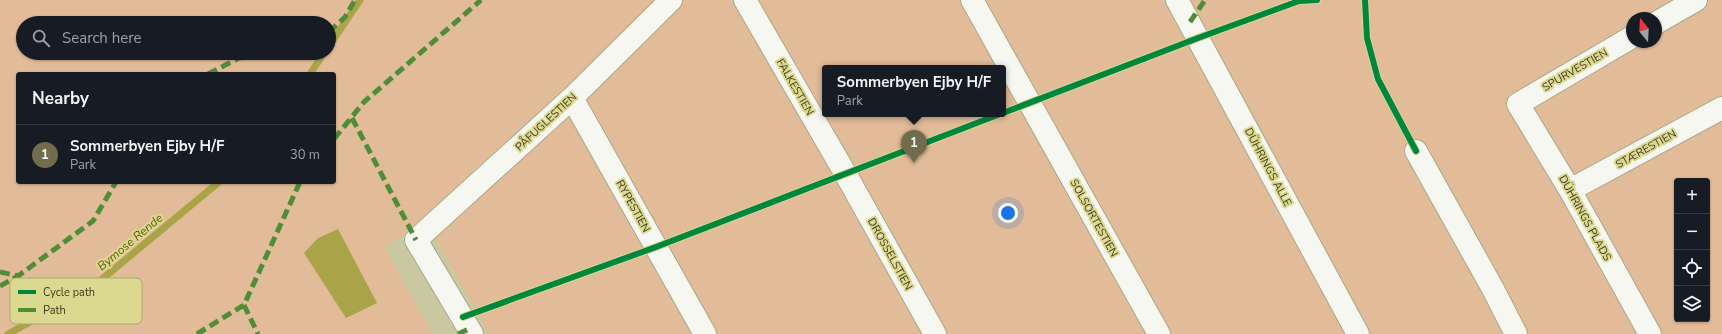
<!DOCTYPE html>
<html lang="en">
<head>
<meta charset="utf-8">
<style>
	:root { --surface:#171b24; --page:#20242c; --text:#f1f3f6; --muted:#9ea1a6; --line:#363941; --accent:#6f6d4c }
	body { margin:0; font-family:"Nunito Sans",sans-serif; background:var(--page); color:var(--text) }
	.controls { position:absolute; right:12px; bottom:12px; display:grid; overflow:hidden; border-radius:4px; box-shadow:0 1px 3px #0004 }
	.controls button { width:36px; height:36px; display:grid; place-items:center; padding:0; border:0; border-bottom:1px solid var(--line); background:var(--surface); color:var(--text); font:20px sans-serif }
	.compass { position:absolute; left:1626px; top:12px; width:36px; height:36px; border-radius:50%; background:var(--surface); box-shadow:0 1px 3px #0004; rotate:342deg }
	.you { position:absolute; left:1008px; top:213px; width:14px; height:14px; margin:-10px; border:3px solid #fff; border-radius:50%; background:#1a73e8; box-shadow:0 0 0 6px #1a73e833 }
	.badge { display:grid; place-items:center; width:26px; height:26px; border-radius:50%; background:var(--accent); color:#fff; font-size:13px; font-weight:700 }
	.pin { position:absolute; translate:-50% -33px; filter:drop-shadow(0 1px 2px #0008) }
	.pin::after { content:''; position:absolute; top:21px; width:14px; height:12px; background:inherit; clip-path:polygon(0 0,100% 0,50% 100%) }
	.popup { position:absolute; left:822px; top:65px; width:184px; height:52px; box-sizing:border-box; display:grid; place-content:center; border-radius:4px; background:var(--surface); filter:drop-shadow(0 1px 3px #0005); font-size:13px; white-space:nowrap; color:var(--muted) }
	.popup b { font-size:15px; color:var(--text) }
	.popup::after { content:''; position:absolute; left:50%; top:100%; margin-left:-8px; border:8px solid transparent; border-top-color:var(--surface) }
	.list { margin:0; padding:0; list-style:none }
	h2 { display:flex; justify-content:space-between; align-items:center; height:52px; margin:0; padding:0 16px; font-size:17px }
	h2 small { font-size:13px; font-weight:400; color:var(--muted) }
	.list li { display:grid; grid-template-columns:26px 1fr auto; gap:12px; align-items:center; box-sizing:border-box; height:60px; padding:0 16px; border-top:1px solid var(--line) }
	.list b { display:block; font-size:15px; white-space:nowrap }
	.list p { margin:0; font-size:13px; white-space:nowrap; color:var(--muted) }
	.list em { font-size:13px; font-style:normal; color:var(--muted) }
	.icon { flex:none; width:22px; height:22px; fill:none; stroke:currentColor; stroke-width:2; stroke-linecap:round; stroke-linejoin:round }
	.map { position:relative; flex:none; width:1722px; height:334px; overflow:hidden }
	.search { position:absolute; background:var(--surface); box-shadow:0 1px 3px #0004; left:16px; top:16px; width:320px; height:44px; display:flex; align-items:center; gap:10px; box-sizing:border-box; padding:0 14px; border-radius:22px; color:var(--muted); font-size:15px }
	.panel { position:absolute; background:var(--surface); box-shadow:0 1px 3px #0004; left:16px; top:72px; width:320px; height:112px; border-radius:4px }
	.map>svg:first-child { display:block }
	.green { fill:#e2bb98; fill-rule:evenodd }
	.water { fill:#aaa448 }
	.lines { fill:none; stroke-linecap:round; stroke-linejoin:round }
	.stream { stroke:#aaa448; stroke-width:7 }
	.minor-casing { stroke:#aaa889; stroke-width:24 }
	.minor { stroke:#f7f7f1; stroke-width:22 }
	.quiet { stroke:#4f8d39; stroke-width:5; stroke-dasharray:10 5; stroke-linecap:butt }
	.cycleway-casing { stroke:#dbd88f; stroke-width:8 }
	.cycleway { stroke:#00873e; stroke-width:6 }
	.labels { text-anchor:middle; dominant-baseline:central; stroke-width:4; stroke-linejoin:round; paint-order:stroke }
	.street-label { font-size:11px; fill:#3e3c1e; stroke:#dbd88f }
	.water-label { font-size:12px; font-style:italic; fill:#5f5a05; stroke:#dbd88f }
	.key { fill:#dbd88f; stroke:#aca96d; stroke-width:1 }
	.key-label { font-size:11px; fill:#3e3c1e }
</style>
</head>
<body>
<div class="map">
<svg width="1722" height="334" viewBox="0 0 1722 334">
	<rect width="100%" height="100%" fill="#cac8a0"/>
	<path class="green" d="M 0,0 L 1722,0 L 1722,334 L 489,334 L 426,221 L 384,247 L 433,334 L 0,334 ZM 1632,18 L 1656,18 L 1656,42 L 1632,42 ZM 23,23 L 329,23 L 329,53 L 23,53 ZM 825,68 L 1003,68 L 1003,114 L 825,114 ZM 18,74 L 334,74 L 334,182 L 18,182 ZM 1677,181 L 1707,181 L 1707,319 L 1677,319 Z"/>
	<path class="water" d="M 338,229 L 377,303 L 346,318 L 304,253 L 318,238 Z"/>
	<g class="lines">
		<path class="stream" d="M 329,46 L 360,0
			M 310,74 L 324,53
			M 8,334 L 89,290 L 219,182"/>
		<defs>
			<path id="minor" d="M 745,0 L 845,173 L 935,334
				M 972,0 L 1159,334
				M 1177,0 L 1358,334
				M 1656,23 L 1696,0
				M 1632,37 L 1518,104 L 1570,190 L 1650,334
				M 572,98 L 705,334
				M 1416,151 L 1493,289 L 1516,334
				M 1570,190 L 1722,108
				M 472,334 L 416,240 L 572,98 L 671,0"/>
		</defs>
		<use href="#minor" class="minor-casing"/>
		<use href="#minor" class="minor"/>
		<path class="quiet" d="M 1190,22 L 1205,0
			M 329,32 L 345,17 L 355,0
			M 208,74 L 239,58 L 307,53
			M 352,118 L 416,240
			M 334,139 L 364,102 L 481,0
			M 0,272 L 18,276 L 93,221 L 116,182
			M 0,286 L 18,276
			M 244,305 L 258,334
			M 197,334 L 244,305 L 300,182
			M 458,334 L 469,329"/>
		<defs>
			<path id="cycleway" d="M 1365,0 L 1367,38 L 1378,79 L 1416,151
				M 1003,113 L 1198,38 L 1299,1 L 1317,0
				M 463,317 L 656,247 L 1000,114"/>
		</defs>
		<use href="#cycleway" class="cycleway-casing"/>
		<use href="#cycleway" class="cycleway"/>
	</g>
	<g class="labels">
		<g class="street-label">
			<text transform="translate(1575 70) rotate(-30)">SPURVESTIEN</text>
			<text transform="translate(795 87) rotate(60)">FALKESTIEN</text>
			<text transform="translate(546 122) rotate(-43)">PÅFUGLESTIEN</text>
			<text transform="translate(1646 149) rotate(-29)">STÆRESTIEN</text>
			<text transform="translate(1268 167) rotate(62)">DÜHRINGS ALLE</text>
			<text transform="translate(633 206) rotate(61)">RYPESTIEN</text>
			<text transform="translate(1094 218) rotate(61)">SOLSORTESTIEN</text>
			<text transform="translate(1585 218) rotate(61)">DÜHRINGS PLADS</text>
			<text transform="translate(890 254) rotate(61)">DROSSELSTIEN</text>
		</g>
		<g class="water-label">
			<text transform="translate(130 242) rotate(-40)">Bymose Rende</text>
		</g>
	</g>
	<rect x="10" y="278" width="132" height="46" rx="6" class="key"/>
	<rect x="18" y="290" width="18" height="4" fill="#00873e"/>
	<rect x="18" y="308" width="18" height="4" fill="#4f8d39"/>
	<g class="key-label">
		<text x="43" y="296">Cycle path</text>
		<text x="43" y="314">Path</text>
	</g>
</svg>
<div class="controls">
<button>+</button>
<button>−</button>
<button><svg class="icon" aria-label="locate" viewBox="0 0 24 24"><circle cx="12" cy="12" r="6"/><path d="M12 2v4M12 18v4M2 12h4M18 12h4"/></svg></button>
<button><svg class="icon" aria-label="layers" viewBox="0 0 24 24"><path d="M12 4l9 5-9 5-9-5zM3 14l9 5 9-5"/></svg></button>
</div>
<svg class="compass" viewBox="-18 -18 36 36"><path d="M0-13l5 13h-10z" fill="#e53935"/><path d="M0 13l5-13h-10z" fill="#9ea1a6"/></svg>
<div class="you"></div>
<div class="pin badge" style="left:914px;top:163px">1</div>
<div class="popup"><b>Sommerbyen Ejby H/F</b>Park</div>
<div class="search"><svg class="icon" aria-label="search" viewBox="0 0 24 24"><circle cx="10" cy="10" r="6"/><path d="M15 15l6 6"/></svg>Search here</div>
<section class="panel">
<h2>Nearby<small></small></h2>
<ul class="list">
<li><span class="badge">1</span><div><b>Sommerbyen Ejby H/F</b><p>Park</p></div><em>30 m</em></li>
</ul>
</section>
</div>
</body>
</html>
